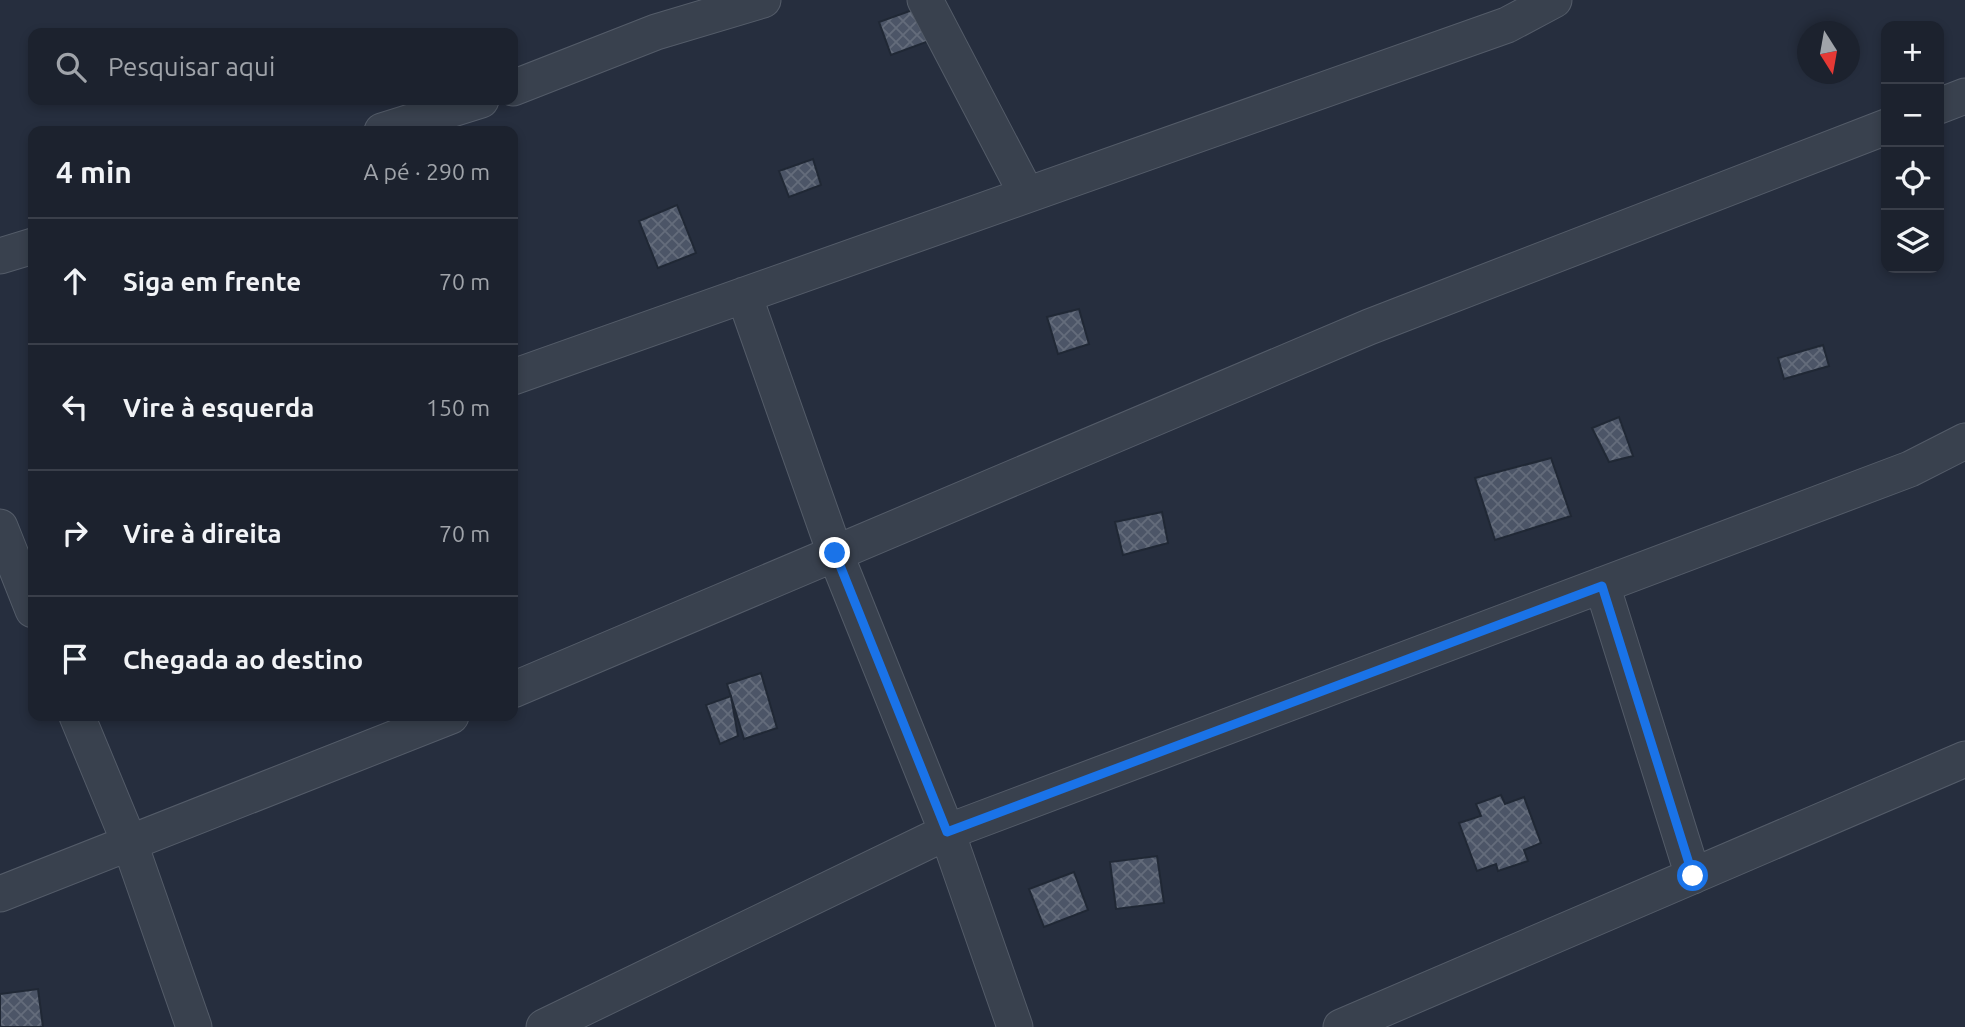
<!DOCTYPE html>
<html lang="pt">
<head>
<meta charset="utf-8">
<style>
	:root { --surface:#1c222e; --page:#292f3a; --text:#f1f3f6; --muted:#a0a4aa; --line:#3a3f4a }
	body { margin:0; font-family:Ubuntu,sans-serif; background:var(--page); color:var(--text) }
	.controls { position:absolute; right:21px; top:21px; display:grid; overflow:hidden; border-radius:14px; box-shadow:0 4px 10px #0003 }
	.controls button { width:63px; height:63px; display:grid; place-items:center; padding:0; border:0; border-bottom:2px solid var(--line); background:var(--surface); color:var(--text); font:35px sans-serif }
	.compass { position:absolute; left:1797px; top:21px; width:63px; height:63px; border-radius:50%; background:var(--surface); box-shadow:0 4px 10px #0003; rotate:169deg }
	.stop { position:absolute; width:21px; height:21px; margin:-16px; border:5px solid #1a73e8; border-radius:50%; background:#fff }
	.stop.end { background:#1a73e8; border-color:#fff; box-shadow:0 2px 7px #0008 }
	.list { margin:0; padding:0; list-style:none }
	h2 { display:flex; justify-content:space-between; align-items:center; height:91px; margin:0; padding:0 28px; font-size:30px }
	h2 small { font-size:23px; font-weight:400; color:var(--muted) }
	.list li { display:grid; grid-template-columns:46px 1fr auto; gap:21px; align-items:center; box-sizing:border-box; height:126px; padding:0 28px; border-top:2px solid var(--line) }
	.list b { display:block; font-size:26px; white-space:nowrap }
	.list em { font-size:23px; font-style:normal; color:var(--muted) }
	.icon { flex:none; width:38px; height:38px; fill:none; stroke:currentColor; stroke-width:2; stroke-linecap:round; stroke-linejoin:round }
	.map { position:relative; flex:none; width:1965px; height:1027px; overflow:hidden }
	.search { position:absolute; background:var(--surface); box-shadow:0 4px 10px #0003; left:28px; top:28px; width:490px; height:77px; display:flex; align-items:center; gap:18px; box-sizing:border-box; padding:0 24px; border-radius:14px; color:var(--muted); font-size:26px }
	.panel { position:absolute; background:var(--surface); box-shadow:0 4px 10px #0003; left:28px; top:126px; width:490px; height:595px; border-radius:14px }
	.map>svg:first-child { display:block }
	.building { fill:url(#building-cross-hatch); stroke:#202835; stroke-width:2 }
	.lines { fill:none; stroke-linecap:round; stroke-linejoin:round }
	.minor-casing { stroke:#545c69; stroke-width:37 }
	.minor { stroke:#39414e; stroke-width:35 }
	.route { stroke:#1a73e8; stroke-width:9 }
</style>
</head>
<body>
<div class="map">
<svg width="1965" height="1027" viewBox="0 0 1965 1027">
	<defs>
		<pattern id="building-cross-hatch" width="8" height="8" patternUnits="userSpaceOnUse" patternTransform="scale(1.75)"><rect width="8" height="8" fill="#4c5567"/><path d="M0 0l8 8M0 8l8-8" fill="none" stroke="#646c7b"/></pattern>
	</defs>
	<rect width="100%" height="100%" fill="#262e3e"/>
	<path class="building" d="M 918,8 L 929,41 L 891,55 L 879,22 Z
		M 813,159 L 821,185 L 789,197 L 779,171 Z
		M 677,205 L 696,253 L 658,268 L 639,221 Z
		M 1079,309 L 1089,344 L 1058,354 L 1047,317 Z
		M 1823,345 L 1829,366 L 1784,379 L 1778,358 Z
		M 1619,417 L 1633,456 L 1609,462 L 1592,428 Z
		M 1551,458 L 1571,516 L 1495,540 L 1475,478 Z
		M 1162,512 L 1168,543 L 1123,555 L 1115,522 Z
		M 761,673 L 777,728 L 744,739 L 727,684 Z
		M 731,696 L 738,736 L 720,744 L 706,705 Z
		M 1501,795 L 1505,804 L 1524,797 L 1541,843 L 1524,850 L 1528,861 L 1498,871 L 1496,864 L 1477,871 L 1459,823 L 1481,816 L 1476,804 Z
		M 1157,856 L 1164,903 L 1116,909 L 1110,862 Z
		M 1074,872 L 1088,910 L 1044,927 L 1029,889 Z
		M 38,989 L 43,1027 L 0,1027 L 0,994 Z"/>
	<g class="lines">
		<defs>
			<path id="minor" d="M 925,0 L 1027,195
				M 513,88 L 656,32 L 763,0
				M 1939,106 L 1965,96
				M 382,131 L 481,100
				M 0,256 L 33,246
				M 744,295 L 835,553 L 947,832 L 1015,1027
				M 513,377 L 1507,25 L 1554,0
				M 0,527 L 33,610
				M 1602,585 L 1693,876
				M 513,690 L 1369,327 L 1886,127
				M 77,716 L 130,844 L 194,1027
				M 0,894 L 451,716
				M 544,1027 L 947,832 L 1910,469 L 1965,441
				M 1341,1027 L 1965,759"/>
		</defs>
		<use href="#minor" class="minor-casing"/>
		<use href="#minor" class="minor"/>
	</g>
	<g class="lines">
		<path class="route" d="M 835,553 L 947,832 L 1602,586 L 1693,876"/>
	</g>
</svg>
<div class="controls">
<button>+</button>
<button>−</button>
<button><svg class="icon" aria-label="locate" viewBox="0 0 24 24"><circle cx="12" cy="12" r="6"/><path d="M12 2v4M12 18v4M2 12h4M18 12h4"/></svg></button>
<button><svg class="icon" aria-label="layers" viewBox="0 0 24 24"><path d="M12 4l9 5-9 5-9-5zM3 14l9 5 9-5"/></svg></button>
</div>
<svg class="compass" viewBox="-18 -18 36 36"><path d="M0-13l5 13h-10z" fill="#e53935"/><path d="M0 13l5-13h-10z" fill="#a0a4aa"/></svg>
<div class="stop" style="left:1693px;top:876px"></div>
<div class="stop end" style="left:835px;top:553px"></div>
<div class="search"><svg class="icon" aria-label="search" viewBox="0 0 24 24"><circle cx="10" cy="10" r="6"/><path d="M15 15l6 6"/></svg>Pesquisar aqui</div>
<section class="panel">
<h2>4 min<small>A pé · 290 m</small></h2>
<ul class="list">
<li><svg class="icon" aria-label="ahead" viewBox="0 0 24 24"><path d="M12 20V5M6 11l6-6 6 6"/></svg><div><b>Siga em frente</b></div><em>70 m</em></li>
<li><svg class="icon" aria-label="left" viewBox="0 0 24 24"><path d="M17 20v-9H6M10 6l-5 5 5 5"/></svg><div><b>Vire à esquerda</b></div><em>150 m</em></li>
<li><svg class="icon" aria-label="right" viewBox="0 0 24 24"><path d="M7 20v-9h11M14 6l5 5-5 5"/></svg><div><b>Vire à direita</b></div><em>70 m</em></li>
<li><svg class="icon" aria-label="arrive" viewBox="0 0 24 24"><path d="M6 21V4h12l-3 4 3 4H6"/></svg><div><b>Chegada ao destino</b></div></li>
</ul>
</section>
</div>
</body>
</html>
